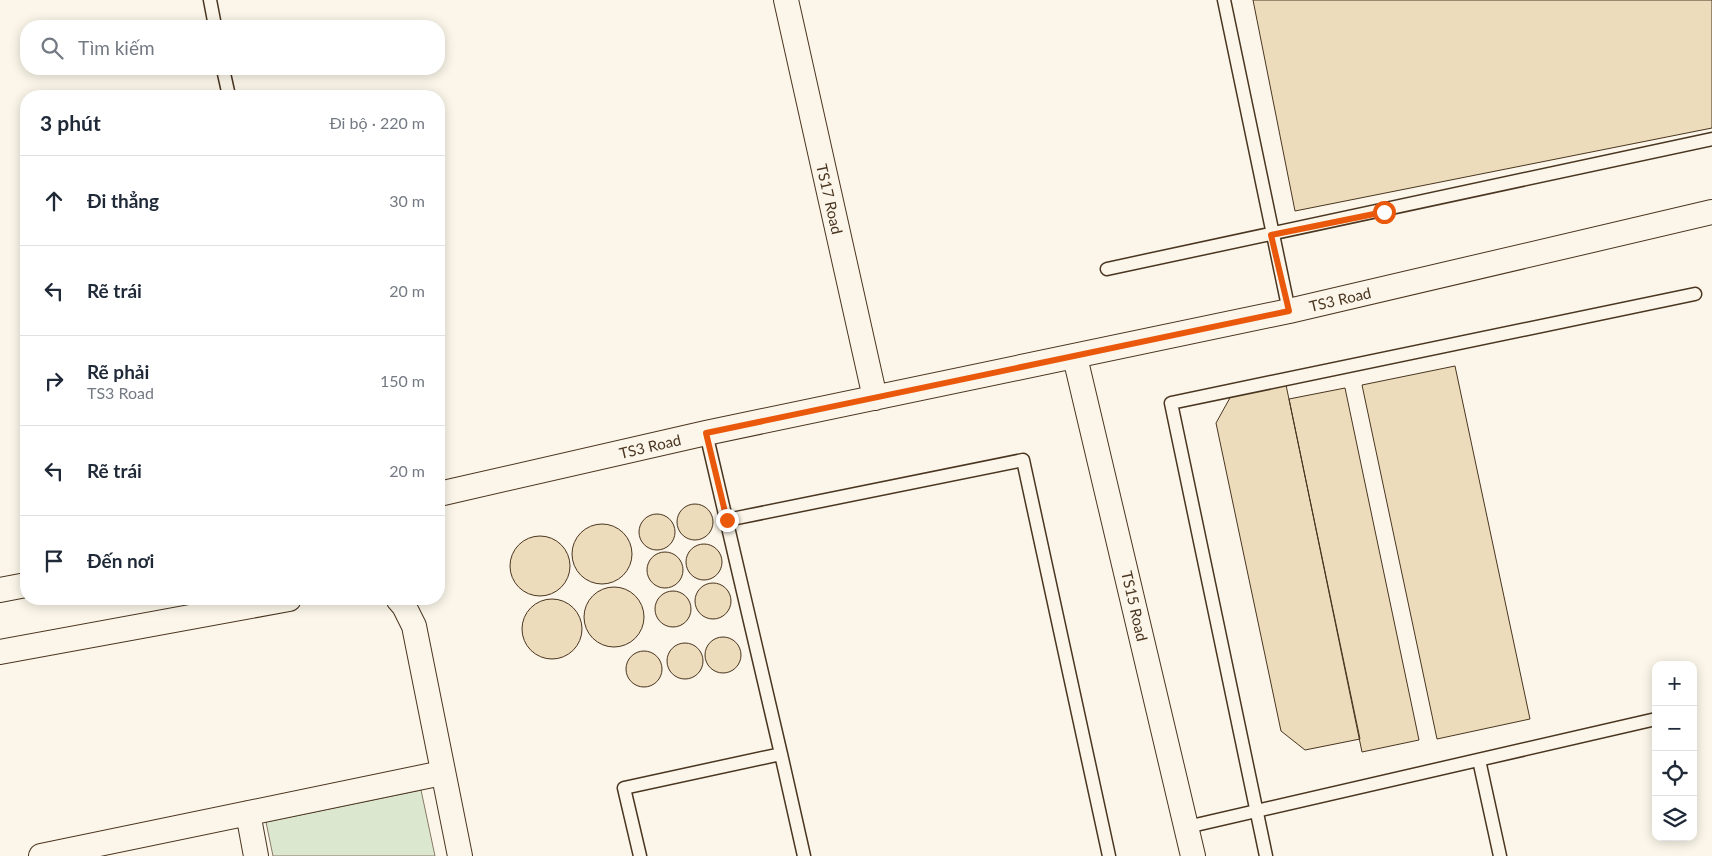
<!DOCTYPE html>
<html lang="vi">
<head>
<meta charset="utf-8">
<style>
	:root { --surface:#fff; --page:#f2f2f3; --text:#1f2937; --muted:#747a83; --line:#e0e1e3 }
	body { margin:0; font-family:Lato,sans-serif; background:var(--page); color:var(--text) }
	.controls { position:absolute; right:15px; bottom:15px; display:grid; overflow:hidden; border-radius:10px; box-shadow:0 2px 12px #0003 }
	.controls button { width:45px; height:45px; display:grid; place-items:center; padding:0; border:0; border-bottom:1px solid var(--line); background:var(--surface); color:var(--text); font:25px sans-serif }
	.stop { position:absolute; width:15px; height:15px; margin:-11px; border:4px solid #ea580c; border-radius:50%; background:#fff }
	.stop.end { background:#ea580c; border-color:#fff; box-shadow:0 1px 5px #0008 }
	.list { margin:0; padding:0; list-style:none }
	h2 { display:flex; justify-content:space-between; align-items:center; height:65px; margin:0; padding:0 20px; font-size:21px }
	h2 small { font-size:16px; font-weight:400; color:var(--muted) }
	.list li { display:grid; grid-template-columns:32px 1fr auto; gap:15px; align-items:center; box-sizing:border-box; height:90px; padding:0 20px; border-top:1px solid var(--line) }
	.list b { display:block; font-size:19px; white-space:nowrap }
	.list p { margin:0; font-size:16px; white-space:nowrap; color:var(--muted) }
	.list em { font-size:16px; font-style:normal; color:var(--muted) }
	.icon { flex:none; width:28px; height:28px; fill:none; stroke:currentColor; stroke-width:2; stroke-linecap:round; stroke-linejoin:round }
	.map { position:relative; flex:none; width:1712px; height:856px; overflow:hidden }
	.search { position:absolute; background:var(--surface); box-shadow:0 2px 12px #0003; left:20px; top:20px; width:425px; height:55px; display:flex; align-items:center; gap:12px; box-sizing:border-box; padding:0 18px; border-radius:20px; color:var(--muted); font-size:19px }
	.panel { position:absolute; background:var(--surface); box-shadow:0 2px 12px #0003; left:20px; top:90px; width:425px; height:515px; border-radius:20px }
	.map>svg:first-child { display:block }
	.green { fill:#dce7d0; stroke:#887966 }
	.building { fill:#ecdcbc; stroke:#4a3520 }
	.lines { fill:none; stroke-linecap:round; stroke-linejoin:round }
	.service-casing { stroke:#4a3520; stroke-width:15 }
	.minor-casing { stroke:#4a3520; stroke-width:26 }
	.service { stroke:#fbf6e9; stroke-width:12 }
	.minor { stroke:#fbf6e9; stroke-width:24 }
	.route { stroke:#ea580c; stroke-width:6 }
	.labels { text-anchor:middle; dominant-baseline:central; stroke-width:4; stroke-linejoin:round; paint-order:stroke }
	.street-label { font-size:15px; fill:#4a3520; stroke:#fbf6e9 }
</style>
</head>
<body>
<div class="map">
<svg width="1712" height="856" viewBox="0 0 1712 856">
	<rect width="100%" height="100%" fill="#fbf6e9"/>
	<path class="green" d="M 421,790 L 435,856 L 273,856 L 266,822 Z"/>
	<path class="building" d="M 1253,0 L 1712,0 L 1712,128 L 1295,211 Z
		M 1455,366 L 1530,719 L 1437,739 L 1362,385 Z
		M 1286,385 L 1360,739 L 1305,750 L 1281,731 L 1216,423 L 1231,396 Z
		M 1345,388 L 1419,740 L 1362,752 L 1289,399 Z
		M677 522a18 18 0 1 1 36 0a18 18 0 1 1-36 0Z
		M639 532a18 18 0 1 1 36 0a18 18 0 1 1-36 0Z
		M572 554a30 30 0 1 1 60 0a30 30 0 1 1-60 0Z
		M510 566a30 30 0 1 1 60 0a30 30 0 1 1-60 0Z
		M686 562a18 18 0 1 1 36 0a18 18 0 1 1-36 0Z
		M647 570a18 18 0 1 1 36 0a18 18 0 1 1-36 0Z
		M695 601a18 18 0 1 1 36 0a18 18 0 1 1-36 0Z
		M584 617a30 30 0 1 1 60 0a30 30 0 1 1-60 0Z
		M655 609a18 18 0 1 1 36 0a18 18 0 1 1-36 0Z
		M522 629a30 30 0 1 1 60 0a30 30 0 1 1-60 0Z
		M705 655a18 18 0 1 1 36 0a18 18 0 1 1-36 0Z
		M667 661a18 18 0 1 1 36 0a18 18 0 1 1-36 0Z
		M626 669a18 18 0 1 1 36 0a18 18 0 1 1-36 0Z"/>
	<g class="lines">
		<defs>
			<path id="service" d="M 210,0 L 215,26
				M 1224,0 L 1289,311
				M 223,69 L 229,96
				M 1107,269 L 1712,139
				M 727,520 L 1023,460 L 1109,856
				M 781,754 L 804,856
				M 1479,760 L 1500,856
				M 1187,827 L 1656,719
				M 640,856 L 624,788 L 781,754 L 706,433
				M 1266,856 L 1171,403 L 1695,294"/>
			<path id="minor" d="M 786,0 L 875,398
				M 1075,357 L 1193,856
				M 439,494 L 706,433 L 1289,311 L 1712,212
				M 0,590 L 26,585
				M 398,599 L 404,606 L 414,626 L 460,856
				M 0,652 L 289,599
				M 248,813 L 256,856
				M 41,856 L 442,773"/>
		</defs>
		<use href="#service" class="service-casing"/>
		<use href="#minor" class="minor-casing"/>
		<use href="#service" class="service"/>
		<use href="#minor" class="minor"/>
	</g>
	<g class="lines">
		<path class="route" d="M 727,520 L 706,433 L 1289,311 L 1271,235 L 1384,212"/>
	</g>
	<g class="labels">
		<g class="street-label">
			<text transform="translate(830 199) rotate(77)">TS17 Road</text>
			<text transform="translate(1340 299) rotate(-13)">TS3 Road</text>
			<text transform="translate(650 446) rotate(-13)">TS3 Road</text>
			<text transform="translate(1135 606) rotate(77)">TS15 Road</text>
		</g>
	</g>
</svg>
<div class="controls">
<button>+</button>
<button>−</button>
<button><svg class="icon" aria-label="locate" viewBox="0 0 24 24"><circle cx="12" cy="12" r="6"/><path d="M12 2v4M12 18v4M2 12h4M18 12h4"/></svg></button>
<button><svg class="icon" aria-label="layers" viewBox="0 0 24 24"><path d="M12 4l9 5-9 5-9-5zM3 14l9 5 9-5"/></svg></button>
</div>
<div class="stop" style="left:1384px;top:212px"></div>
<div class="stop end" style="left:727px;top:520px"></div>
<div class="search"><svg class="icon" aria-label="search" viewBox="0 0 24 24"><circle cx="10" cy="10" r="6"/><path d="M15 15l6 6"/></svg>Tìm kiếm</div>
<section class="panel">
<h2>3 phút<small>Đi bộ · 220 m</small></h2>
<ul class="list">
<li><svg class="icon" aria-label="ahead" viewBox="0 0 24 24"><path d="M12 20V5M6 11l6-6 6 6"/></svg><div><b>Đi thẳng</b></div><em>30 m</em></li>
<li><svg class="icon" aria-label="left" viewBox="0 0 24 24"><path d="M17 20v-9H6M10 6l-5 5 5 5"/></svg><div><b>Rẽ trái</b></div><em>20 m</em></li>
<li><svg class="icon" aria-label="right" viewBox="0 0 24 24"><path d="M7 20v-9h11M14 6l5 5-5 5"/></svg><div><b>Rẽ phải</b><p>TS3 Road</p></div><em>150 m</em></li>
<li><svg class="icon" aria-label="left" viewBox="0 0 24 24"><path d="M17 20v-9H6M10 6l-5 5 5 5"/></svg><div><b>Rẽ trái</b></div><em>20 m</em></li>
<li><svg class="icon" aria-label="arrive" viewBox="0 0 24 24"><path d="M6 21V4h12l-3 4 3 4H6"/></svg><div><b>Đến nơi</b></div></li>
</ul>
</section>
</div>
</body>
</html>
